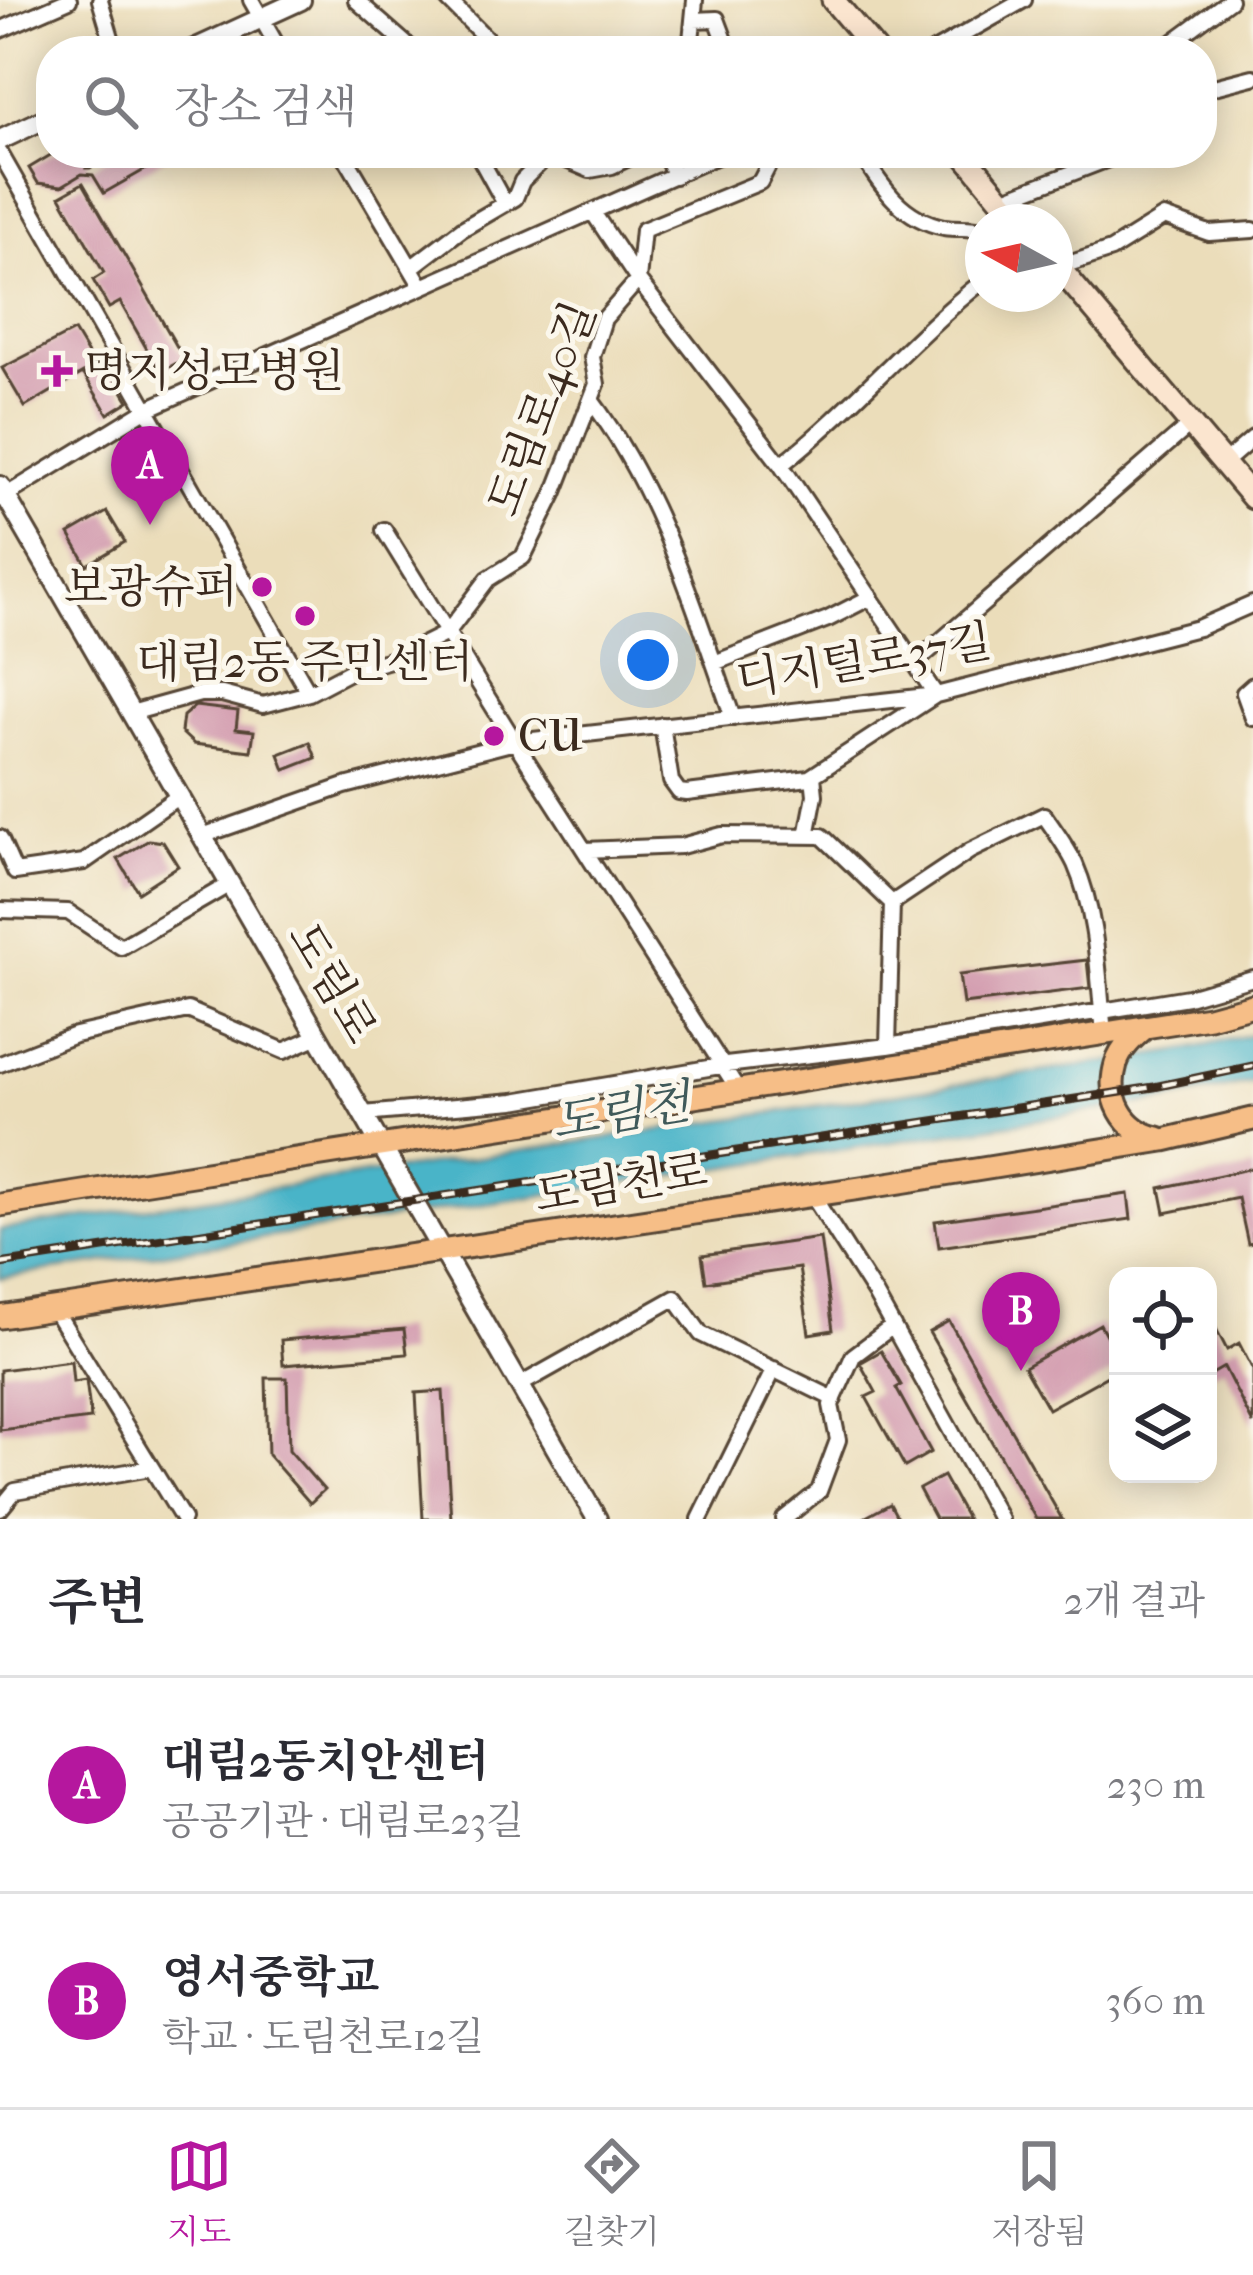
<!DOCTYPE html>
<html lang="ko">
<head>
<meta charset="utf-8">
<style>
	:root { --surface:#fff; --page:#f2f2f3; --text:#2b2b33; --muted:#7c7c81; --line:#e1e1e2; --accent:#b5179e }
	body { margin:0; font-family:"IM FELL French Canon","Noto Serif KR",serif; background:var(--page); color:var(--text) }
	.controls { position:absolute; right:36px; bottom:36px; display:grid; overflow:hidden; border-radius:24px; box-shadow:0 6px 30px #0003 }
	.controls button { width:108px; height:108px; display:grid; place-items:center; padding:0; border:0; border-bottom:3px solid var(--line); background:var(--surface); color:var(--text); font:60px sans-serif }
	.compass { position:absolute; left:965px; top:204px; width:108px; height:108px; border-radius:50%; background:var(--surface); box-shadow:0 6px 30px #0003; rotate:278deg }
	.you { position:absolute; left:648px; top:660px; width:42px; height:42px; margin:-30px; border:9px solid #fff; border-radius:50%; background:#1a73e8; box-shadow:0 0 0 18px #1a73e833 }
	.badge { display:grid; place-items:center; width:78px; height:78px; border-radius:50%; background:var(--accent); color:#fff; font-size:39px; font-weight:700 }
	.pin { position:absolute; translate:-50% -99px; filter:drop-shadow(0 3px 6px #0008) }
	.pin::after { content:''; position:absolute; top:63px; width:42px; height:36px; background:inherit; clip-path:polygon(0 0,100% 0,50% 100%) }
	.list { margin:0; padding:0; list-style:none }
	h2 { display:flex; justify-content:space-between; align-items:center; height:156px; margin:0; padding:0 48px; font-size:51px }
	h2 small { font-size:39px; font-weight:400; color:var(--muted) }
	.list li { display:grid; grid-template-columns:78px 1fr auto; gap:36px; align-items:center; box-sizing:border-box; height:216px; padding:0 48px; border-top:3px solid var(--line) }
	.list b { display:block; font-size:45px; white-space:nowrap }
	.list p { margin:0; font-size:39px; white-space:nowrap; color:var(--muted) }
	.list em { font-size:39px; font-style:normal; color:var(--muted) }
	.icon { flex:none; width:66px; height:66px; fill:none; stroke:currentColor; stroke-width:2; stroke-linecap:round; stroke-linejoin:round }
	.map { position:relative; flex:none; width:1253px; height:1519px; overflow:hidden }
	.search { position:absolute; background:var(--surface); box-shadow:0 6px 30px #0003; left:36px; right:36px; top:36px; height:132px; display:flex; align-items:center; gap:30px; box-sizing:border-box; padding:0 42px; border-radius:48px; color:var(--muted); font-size:45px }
	.sheet { height:588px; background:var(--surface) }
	nav { display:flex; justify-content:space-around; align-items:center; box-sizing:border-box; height:168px; border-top:3px solid var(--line); background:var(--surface); font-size:33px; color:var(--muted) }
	nav a { display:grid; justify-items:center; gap:6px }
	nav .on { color:var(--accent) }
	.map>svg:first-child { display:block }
	.water { fill:#4ab4c8; stroke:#426f73; stroke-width:3 }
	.building { fill:#ce91a7 }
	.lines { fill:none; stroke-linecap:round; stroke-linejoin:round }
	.minor-casing { stroke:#554535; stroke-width:20 }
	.tertiary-casing { stroke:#554535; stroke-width:24 }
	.secondary-casing { stroke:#554535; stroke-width:27 }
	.primary-casing { stroke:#554535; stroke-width:27 }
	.minor { stroke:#fff; stroke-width:14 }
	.tertiary { stroke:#fff; stroke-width:18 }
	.secondary { stroke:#fbe5cf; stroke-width:21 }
	.primary { stroke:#f6be87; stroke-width:21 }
	.rail-casing { stroke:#3b2a1e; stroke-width:9 }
	.rail { stroke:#fbf7ec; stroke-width:4.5; stroke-dasharray:14; stroke-linecap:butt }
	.poi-dot { fill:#b5179e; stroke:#fbf7ec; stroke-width:4.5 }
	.labels { text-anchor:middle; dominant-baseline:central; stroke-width:10; stroke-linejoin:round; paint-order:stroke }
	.poi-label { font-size:45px; fill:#3b2a1e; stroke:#fbf7ec; text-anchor:start }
	.street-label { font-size:45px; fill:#3b2a1e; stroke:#fbf7ec }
	.water-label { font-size:48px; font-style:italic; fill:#405a5a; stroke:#fbf7ec }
</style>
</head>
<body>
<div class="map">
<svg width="1253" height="1519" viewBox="0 0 1253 1519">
	<rect width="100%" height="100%" fill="#fbf7ec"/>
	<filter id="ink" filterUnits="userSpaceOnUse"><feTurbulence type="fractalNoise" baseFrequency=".00833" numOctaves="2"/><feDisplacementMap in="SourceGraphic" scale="24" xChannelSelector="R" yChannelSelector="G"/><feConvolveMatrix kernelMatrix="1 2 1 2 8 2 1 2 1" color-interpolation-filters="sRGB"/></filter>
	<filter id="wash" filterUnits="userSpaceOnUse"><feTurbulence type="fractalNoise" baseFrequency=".004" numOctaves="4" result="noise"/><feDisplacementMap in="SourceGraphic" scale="48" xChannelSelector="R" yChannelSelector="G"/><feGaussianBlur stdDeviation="2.7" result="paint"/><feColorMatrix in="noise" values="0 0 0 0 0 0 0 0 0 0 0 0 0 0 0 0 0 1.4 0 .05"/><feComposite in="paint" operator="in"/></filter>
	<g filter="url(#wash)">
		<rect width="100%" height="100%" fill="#ebddba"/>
		<path class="water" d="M 1253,1034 L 1253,1082 L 1167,1100 L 0,1278 L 0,1230 L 1190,1049 Z"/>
		<g id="blocks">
			<path class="building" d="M 54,153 L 90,153 L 86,168 L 90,168 L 117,153 L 174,153 L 104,193 L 93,175 L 82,174 L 62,186 L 38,183 L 29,168 Z
				M 83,183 L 184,359 L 160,372 L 120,302 L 109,308 L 93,280 L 104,273 L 60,196 Z
				M 74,331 L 95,366 L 104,360 L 129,401 L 108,414 L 83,373 L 25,407 L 2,368 Z
				M 107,512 L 125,542 L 87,565 L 69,534 Z
				M 195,706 L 238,711 L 236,729 L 254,731 L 251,751 L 194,744 L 181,732 L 183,716 Z
				M 310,742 L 316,758 L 285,770 L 279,754 Z
				M 149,840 L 163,842 L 178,866 L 138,892 L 118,859 Z
				M 1087,960 L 1090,988 L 963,1004 L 959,975 Z
				M 1253,1168 L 1253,1243 L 1248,1244 L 1238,1198 L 1165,1213 L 1160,1188 Z
				M 1128,1194 L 1131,1219 L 939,1247 L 935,1221 Z
				M 820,1238 L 833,1330 L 809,1334 L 799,1268 L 706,1282 L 702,1255 Z
				M 1208,1313 L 1227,1350 L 1239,1343 L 1253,1370 L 1253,1424 L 1224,1367 L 1212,1374 L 1208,1367 Z
				M 949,1321 L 1062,1519 L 1036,1519 L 929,1332 Z
				M 1100,1324 L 1118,1357 L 1118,1370 L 1048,1409 L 1024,1367 Z
				M 404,1329 L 407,1354 L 283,1365 L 281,1340 Z
				M 881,1351 L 901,1385 L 896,1388 L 931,1452 L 905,1467 L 866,1397 L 876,1392 L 860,1363 Z
				M 71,1361 L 73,1382 L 86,1380 L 91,1419 L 0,1430 L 0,1370 Z
				M 266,1378 L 287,1378 L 289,1450 L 324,1490 L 310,1503 L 268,1455 Z
				M 443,1391 L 451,1519 L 423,1519 L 416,1393 Z
				M 943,1476 L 967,1519 L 935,1519 L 919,1489 Z
				M 890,1504 L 898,1519 L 862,1519 Z"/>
		</g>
	</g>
	<g filter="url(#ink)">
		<use href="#blocks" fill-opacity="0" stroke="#554535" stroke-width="3"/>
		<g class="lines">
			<defs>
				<path id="minor" d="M 100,0 L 115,51
					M 251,0 L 280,51
					M 356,0 L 414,51
					M 448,0 L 499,51
					M 694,20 L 717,19 L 729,51
					M 0,30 L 69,0
					M 690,51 L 695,0
					M 934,51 L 1024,0
					M 1161,51 L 1230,0
					M 1202,90 L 1253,77
					M 0,153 L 309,693
					M 343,153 L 422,287
					M 477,153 L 505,204
					M 664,153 L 675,176
					M 860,153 C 882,187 902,219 944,227 C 957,229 970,227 983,230
					M 1002,200 L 1124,153
					M 594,214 L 638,280 L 781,465 L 936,695 L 809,778 L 687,793 L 679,792 L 671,781 L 662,725
					M 412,267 L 462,229 L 515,198 L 522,181 L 544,159 L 557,156 L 590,170 L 612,166 L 639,153
					M 1059,267 L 1111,250 L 1164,217 L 1209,233 L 1253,230
					M 591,400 C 661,493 695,610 733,718
					M 1224,463 L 1253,438
					M 781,465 C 853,408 911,338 983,281
					M 0,499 L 147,409 L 724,153
					M 384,530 L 515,742 L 739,1091
					M 714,663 L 828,619 L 871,597
					M 915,663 L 1191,424
					M 1253,685 L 1244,693 L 1253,718
					M 131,713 L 200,694 L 222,694 L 263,705 L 309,693 L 349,672 L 397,658 L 447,633 L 488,579 L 523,557 L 554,494 L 597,384 L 592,357 L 604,319 L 638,280 L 643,230 L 760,182 L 775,153
					M 202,836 L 345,786 L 515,742 L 936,695 L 1198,628 L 1253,604
					M 807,836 L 815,795 L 813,776
					M 0,838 L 15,872 L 84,862 L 179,796
					M 585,850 L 681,846 L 722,835 L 822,836 L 892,903 L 970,851 L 1044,815 C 1055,831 1067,847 1075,864 C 1098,917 1098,977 1104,1033
					M 0,910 L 68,912 L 121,947 L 230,884
					M 888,1046 L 892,903
					M 0,1064 L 75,1035 L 188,1010 L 284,1051 L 318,1036
					M 363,1114 L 514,1101 L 726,1065 L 888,1046 L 1188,997 L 1253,978
					M 812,1195 L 875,1294 L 1000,1519
					M 54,1309 L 183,1519
					M 520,1385 L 675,1298 L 701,1334 L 834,1399
					M 0,1509 L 15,1491 L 151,1468
					M 700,1519 L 774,1369
					M 784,1519 L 819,1491 L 838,1440 L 831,1405 L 853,1356 L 893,1326"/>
				<path id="tertiary" d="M 190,51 L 301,0
					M 0,140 L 51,116
					M 0,486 L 597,1519"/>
				<path id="secondary" d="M 833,0 L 876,51
					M 963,153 L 1020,222
					M 1055,263 L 1253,498"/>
				<path id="primary" d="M 1146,1027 C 1134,1037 1121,1048 1116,1064 C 1106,1098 1123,1131 1158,1138
					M 0,1205 L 1209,1017 L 1253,1005
					M 0,1317 L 894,1183 L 1164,1140 L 1253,1119"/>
			</defs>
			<use href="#minor" class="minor-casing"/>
			<use href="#tertiary" class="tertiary-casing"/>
			<use href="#secondary" class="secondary-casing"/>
			<use href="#primary" class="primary-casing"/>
			<use href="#minor" class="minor"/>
			<use href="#tertiary" class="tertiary"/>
			<use href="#secondary" class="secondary"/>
			<use href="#primary" class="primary"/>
			<defs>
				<path id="rail" d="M 0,1264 L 1154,1087 L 1253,1066"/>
			</defs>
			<use href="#rail" class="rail-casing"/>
			<use href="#rail" class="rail"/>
		</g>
	</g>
	<g class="poi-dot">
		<path d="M51 353h12v12h12v12h-12v12h-12v-12h-12v-12h12z"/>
		<circle cx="262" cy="587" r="12"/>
		<circle cx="305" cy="616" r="12"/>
		<circle cx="494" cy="736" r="12"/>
	</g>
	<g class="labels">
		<g class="poi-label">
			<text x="84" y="371">명지성모병원</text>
			<text x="238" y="587" text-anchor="end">보광슈퍼</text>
			<text x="305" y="662" text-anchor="middle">대림2동 주민센터</text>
			<text x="518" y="736">CU</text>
		</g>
		<g class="street-label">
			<text transform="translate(542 409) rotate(-69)">도림로40길</text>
			<text transform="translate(864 661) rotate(-9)">디지털로37길</text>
			<text transform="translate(332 983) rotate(60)">도림로</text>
			<text transform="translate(621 1184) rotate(-9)">도림천로</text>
		</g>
		<g class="water-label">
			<text transform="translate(621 1112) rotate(-9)">도림천</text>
		</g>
	</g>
</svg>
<div class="controls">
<button><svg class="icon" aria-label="locate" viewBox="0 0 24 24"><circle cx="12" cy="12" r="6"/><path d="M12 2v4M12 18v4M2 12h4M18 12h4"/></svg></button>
<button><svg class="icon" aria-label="layers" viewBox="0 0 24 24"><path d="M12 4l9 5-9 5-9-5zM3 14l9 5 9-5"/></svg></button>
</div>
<svg class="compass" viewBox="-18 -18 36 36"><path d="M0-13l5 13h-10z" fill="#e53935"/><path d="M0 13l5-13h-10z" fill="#7c7c81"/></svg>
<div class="you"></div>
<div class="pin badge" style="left:150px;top:525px">A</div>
<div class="pin badge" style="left:1021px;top:1371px">B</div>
<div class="search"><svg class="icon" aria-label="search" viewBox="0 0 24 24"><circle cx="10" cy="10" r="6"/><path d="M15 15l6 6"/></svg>장소 검색</div>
</div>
<section class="sheet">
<h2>주변<small>2개 결과</small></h2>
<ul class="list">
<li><span class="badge">A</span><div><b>대림2동치안센터</b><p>공공기관 · 대림로23길</p></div><em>230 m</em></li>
<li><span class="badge">B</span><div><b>영서중학교</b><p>학교 · 도림천로12길</p></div><em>360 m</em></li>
</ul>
</section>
<nav>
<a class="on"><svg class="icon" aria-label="map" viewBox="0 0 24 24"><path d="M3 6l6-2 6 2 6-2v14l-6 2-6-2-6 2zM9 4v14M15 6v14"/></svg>지도</a>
<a><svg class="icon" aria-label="directions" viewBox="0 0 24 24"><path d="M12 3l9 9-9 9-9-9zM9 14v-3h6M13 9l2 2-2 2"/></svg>길찾기</a>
<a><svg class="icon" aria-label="saved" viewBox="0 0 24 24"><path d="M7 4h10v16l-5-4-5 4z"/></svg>저장됨</a>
</nav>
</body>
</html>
